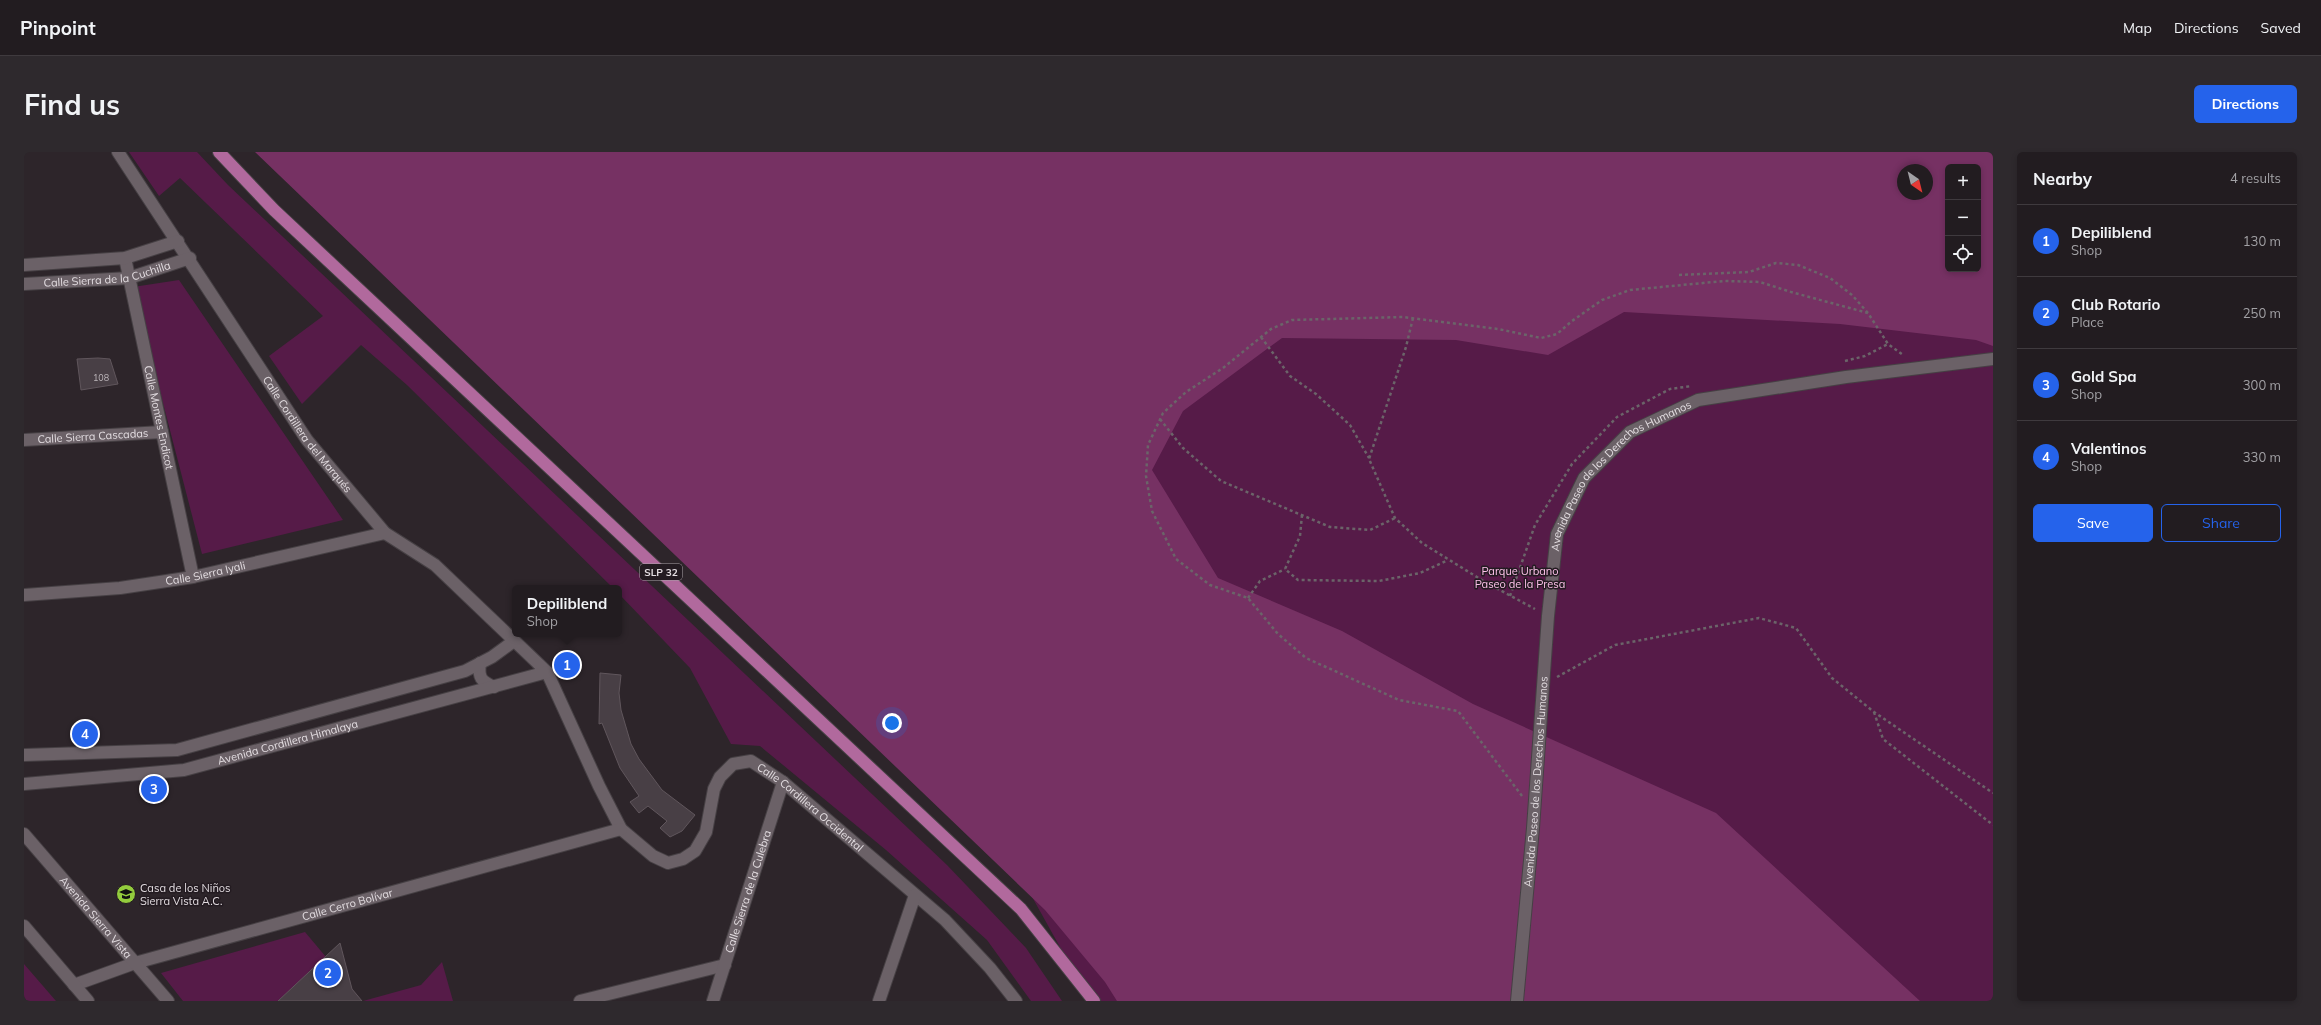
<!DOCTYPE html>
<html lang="en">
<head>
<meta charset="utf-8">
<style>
	:root { --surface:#221c20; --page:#2e292d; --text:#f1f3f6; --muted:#a2a1a5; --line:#3f3a3e; --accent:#2563eb }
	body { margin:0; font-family:Mulish,sans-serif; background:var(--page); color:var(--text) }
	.controls { position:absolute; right:12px; top:12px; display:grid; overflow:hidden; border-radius:6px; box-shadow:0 2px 6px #0003 }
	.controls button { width:36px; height:36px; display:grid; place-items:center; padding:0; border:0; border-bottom:1px solid var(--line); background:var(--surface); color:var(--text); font:20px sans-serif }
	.compass { position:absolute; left:1873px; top:12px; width:36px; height:36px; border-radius:50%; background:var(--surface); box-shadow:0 2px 6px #0003; rotate:145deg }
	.you { position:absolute; left:868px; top:571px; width:14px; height:14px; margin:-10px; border:3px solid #fff; border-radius:50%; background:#1a73e8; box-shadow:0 0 0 6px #1a73e833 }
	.badge { display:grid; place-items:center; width:26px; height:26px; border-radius:50%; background:var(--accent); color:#fff; font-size:13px; font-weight:700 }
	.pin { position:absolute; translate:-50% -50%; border:2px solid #fff; box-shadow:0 1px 4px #0006 }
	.popup { position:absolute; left:488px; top:433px; width:110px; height:52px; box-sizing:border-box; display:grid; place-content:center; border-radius:6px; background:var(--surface); filter:drop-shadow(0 1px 3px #0005); font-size:13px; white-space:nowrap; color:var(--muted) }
	.popup b { font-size:15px; color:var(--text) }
	.popup::after { content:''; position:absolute; left:50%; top:100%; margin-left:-8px; border:8px solid transparent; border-top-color:var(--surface) }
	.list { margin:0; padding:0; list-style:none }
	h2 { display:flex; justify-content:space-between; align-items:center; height:52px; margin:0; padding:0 16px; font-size:17px }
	h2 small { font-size:13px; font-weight:400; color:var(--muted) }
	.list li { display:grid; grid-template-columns:26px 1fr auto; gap:12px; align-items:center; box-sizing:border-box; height:72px; padding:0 16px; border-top:1px solid var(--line) }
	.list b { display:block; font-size:15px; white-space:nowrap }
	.list p { margin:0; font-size:13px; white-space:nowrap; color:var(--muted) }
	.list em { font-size:13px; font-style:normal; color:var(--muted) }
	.actions { display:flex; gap:8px; padding:12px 16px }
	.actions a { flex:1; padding:9px 0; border:1px solid var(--accent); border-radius:6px; text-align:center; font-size:14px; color:var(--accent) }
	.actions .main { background:var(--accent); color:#fff }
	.icon { flex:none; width:22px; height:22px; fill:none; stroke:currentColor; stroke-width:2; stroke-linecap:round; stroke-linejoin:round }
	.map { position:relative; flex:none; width:1969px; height:849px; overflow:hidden; border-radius:6px }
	header { display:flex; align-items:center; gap:24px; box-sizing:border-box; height:56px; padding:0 20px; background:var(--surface); border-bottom:1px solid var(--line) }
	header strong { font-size:19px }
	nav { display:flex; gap:22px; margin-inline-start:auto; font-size:14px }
	.intro { display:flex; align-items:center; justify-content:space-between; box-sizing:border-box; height:96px; padding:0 24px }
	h1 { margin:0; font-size:28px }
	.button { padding:10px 18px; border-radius:6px; background:var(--accent); color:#fff; font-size:14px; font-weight:700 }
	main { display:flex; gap:24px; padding:0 24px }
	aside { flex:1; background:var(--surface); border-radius:6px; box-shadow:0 2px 6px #0003 }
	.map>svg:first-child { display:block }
	.green { fill:#561b48; fill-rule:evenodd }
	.forest { fill:#763163; fill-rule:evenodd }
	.building { fill:#483f45; stroke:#60565c }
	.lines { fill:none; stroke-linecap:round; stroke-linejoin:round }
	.street-casing { stroke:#464044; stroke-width:14 }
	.secondary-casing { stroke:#464044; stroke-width:14 }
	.primary-casing { stroke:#464044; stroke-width:14 }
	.path { stroke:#6b6469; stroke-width:2.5; stroke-dasharray:3 3; stroke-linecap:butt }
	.street { stroke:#6b6167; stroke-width:12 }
	.secondary { stroke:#6b6167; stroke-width:12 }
	.primary { stroke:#b1699d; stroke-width:12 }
	.labels { text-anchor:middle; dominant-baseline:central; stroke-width:3; stroke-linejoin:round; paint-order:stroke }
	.number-label { font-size:9px; fill:#bcb6ba }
	.shield { fill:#231b21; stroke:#a9a3a7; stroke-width:1 }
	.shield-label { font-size:10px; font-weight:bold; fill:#e3dde1 }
	.street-label { font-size:11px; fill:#e3dde1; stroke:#231b21 }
	.park-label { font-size:11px; fill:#fdc0e9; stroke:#231b21 }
	.poi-label { font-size:11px; fill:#e3dde1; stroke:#231b21; text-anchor:start }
</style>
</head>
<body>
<header>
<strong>Pinpoint</strong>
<nav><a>Map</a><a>Directions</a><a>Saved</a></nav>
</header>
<div class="intro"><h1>Find us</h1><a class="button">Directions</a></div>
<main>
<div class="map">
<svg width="1969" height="849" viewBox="0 0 1969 849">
	<rect width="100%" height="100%" fill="#2d252a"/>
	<path class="green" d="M 105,0 L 173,0 L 204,33 L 923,713 L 1002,796 L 1038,849 L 1007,849 L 963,788 L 862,698 L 736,594 L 707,592 L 666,516 L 595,442 L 595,436 L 589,436 L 383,233 L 337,193 L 278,252 L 245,204 L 299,164 L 156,26 L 135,44 Z
		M 1969,0 L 1969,849 L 1066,849 L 1007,743 L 493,100 ZM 1924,15 L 1954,15 L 1954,117 L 1924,117 ZM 1879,18 L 1903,18 L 1903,42 L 1879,42 Z
		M 155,128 L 319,368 L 178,402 L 109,135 Z
		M 281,780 L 302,805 L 254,849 L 159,849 L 137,821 Z
		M 418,810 L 429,849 L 339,849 L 397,833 Z
		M 0,812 L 32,849 L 0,849 Z"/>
	<path class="forest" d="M 231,0 L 1969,0 L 1969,194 L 1952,188 L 1816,172 L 1600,160 L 1524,203 L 1432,188 L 1258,186 L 1159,259 L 1128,318 L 1194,426 L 1318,479 L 1449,552 L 1692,661 L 1896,849 L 1093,849 L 1081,830 L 1021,758 ZM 1924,15 L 1954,15 L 1954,117 L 1924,117 ZM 1879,18 L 1903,18 L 1903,42 L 1879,42 Z"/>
	<path class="building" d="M 74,206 L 86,207 L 94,232 L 57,238 L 53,207 Z
		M 576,521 L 597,523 L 595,541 L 597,558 L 607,592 L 615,607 L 638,638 L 671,663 L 658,679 L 646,685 L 636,676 L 643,669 L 624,654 L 615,661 L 606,650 L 615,644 L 596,616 L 578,571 L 575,572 Z
		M 316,791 L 328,837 L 338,849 L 254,849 Z"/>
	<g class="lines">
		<defs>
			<g id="street">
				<path id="s1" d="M 94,0 L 283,288 L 361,381 L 411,413 L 523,520 L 575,634 L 597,677 L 629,704 L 644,711 L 659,707 L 671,699 L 682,680 L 690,637 L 696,625 L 709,612 L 727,609 L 759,630 L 921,768 L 966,816 L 992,849"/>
				<path id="s2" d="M 101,106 L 169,425"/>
				<path d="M 0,113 L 101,106 L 154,89"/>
				<path id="s3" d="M 0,132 L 105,126 L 166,106"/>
				<path id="s4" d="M 0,288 L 138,280"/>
				<path id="s5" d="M 0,443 L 96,436 L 169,425 L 361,381"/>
				<path d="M 456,511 C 454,526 457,529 470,535"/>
				<path d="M 0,603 L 153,598 L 441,519 L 468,505 L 490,489"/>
				<path id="s6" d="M 0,632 L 160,618 L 523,520"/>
				<path id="s7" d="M 50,833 L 111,811 L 597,677"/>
				<path d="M 556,849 L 701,813"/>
				<path id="s8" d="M 689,849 L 759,630"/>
				<path d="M 855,849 L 891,743"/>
				<path id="s9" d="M 1493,849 L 1509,676 L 1524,464 L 1533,382 L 1560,326 L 1606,280 L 1674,248 L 1822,225 L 1969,207"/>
			</g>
			<g id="secondary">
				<path id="s10" d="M 0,682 L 144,849"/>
				<path d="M 0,774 L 64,849"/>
			</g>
			<path id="primary" d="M 195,0 L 250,58 L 997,757 L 1070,849"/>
		</defs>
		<use href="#street" class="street-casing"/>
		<use href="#secondary" class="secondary-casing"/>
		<use href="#primary" class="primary-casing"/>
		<path class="path" d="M 1655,123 L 1725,120 L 1752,111 L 1774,113 L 1806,126 L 1828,143 L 1844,161 L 1864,192 L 1879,203
			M 1389,166 L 1382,195 L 1345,307 L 1371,366 L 1398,391 L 1461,430 L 1511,457
			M 1237,185 L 1266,224 L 1292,242 L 1326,273 L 1345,306
			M 1821,209 L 1841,204 L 1864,192
			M 1136,267 L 1159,296 L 1197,329 L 1306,375 L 1346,378 L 1371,366
			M 1278,363 L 1276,384 L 1261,417 L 1274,428 L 1355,429 L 1396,421 L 1424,408
			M 1486,444 L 1511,373 L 1548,312 L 1593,265 L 1646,237 L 1668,234
			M 1224,446 L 1236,429 L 1261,417
			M 1533,525 L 1591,493 L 1735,466 L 1772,476 L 1808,526 L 1850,560 L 1969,641
			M 1850,560 L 1859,587 L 1969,673
			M 1498,644 L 1434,559 L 1375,548 L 1282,506 L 1254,482 L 1224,446 L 1186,433 L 1152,407 L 1128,359 L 1122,324 L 1124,293 L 1139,261 L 1162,240 L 1199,216 L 1247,177 L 1268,168 L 1379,165 L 1474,177 L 1517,186 L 1533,182 L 1548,169 L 1578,148 L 1606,138 L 1700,129 L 1736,130 L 1767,140 L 1844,161"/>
		<use href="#street" class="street"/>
		<use href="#secondary" class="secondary"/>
		<use href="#primary" class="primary"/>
	</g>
	<defs>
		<symbol id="school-disc" viewBox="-11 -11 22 22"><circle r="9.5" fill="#93cc3d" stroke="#231b21"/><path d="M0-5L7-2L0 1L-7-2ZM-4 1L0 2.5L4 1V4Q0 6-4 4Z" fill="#111"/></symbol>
	</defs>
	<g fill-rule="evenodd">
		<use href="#school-disc" x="91" y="731" width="22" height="22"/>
	</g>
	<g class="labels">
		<g class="number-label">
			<text x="77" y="225">108</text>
		</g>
		<rect class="shield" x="616" y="412" width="42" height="16" rx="3"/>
		<g class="shield-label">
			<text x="637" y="420">SLP 32</text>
		</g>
		<g class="street-label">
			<text stroke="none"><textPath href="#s3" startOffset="84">Calle Sierra de la Cuchilla</textPath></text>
			<text stroke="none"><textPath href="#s2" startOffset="163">Calle Montes Endicot</textPath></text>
			<text stroke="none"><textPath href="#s1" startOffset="340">Calle Cordillera del Marqués</textPath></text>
			<text stroke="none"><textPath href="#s4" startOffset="69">Calle Sierra Cascadas</textPath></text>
			<text stroke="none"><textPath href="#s9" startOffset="557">Avenida Paseo de los Derechos Humanos</textPath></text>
			<text stroke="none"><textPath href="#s5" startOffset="183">Calle Sierra Iyali</textPath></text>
			<text stroke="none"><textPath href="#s6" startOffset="268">Avenida Cordillera Himalaya</textPath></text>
			<text stroke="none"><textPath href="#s9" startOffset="220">Avenida Paseo de los Derechos Humanos</textPath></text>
			<text stroke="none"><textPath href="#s1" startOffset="1133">Calle Cordillera Occidental</textPath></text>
			<text stroke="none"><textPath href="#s8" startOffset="115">Calle Sierra de la Culebra</textPath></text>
			<text stroke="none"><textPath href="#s7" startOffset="285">Calle Cerro Bolívar</textPath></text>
			<text stroke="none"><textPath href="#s10" startOffset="110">Avenida Sierra Vista</textPath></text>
		</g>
		<g class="park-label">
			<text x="1496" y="419">Parque Urbano<tspan x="1496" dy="13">Paseo de la Presa</tspan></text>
		</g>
		<g class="poi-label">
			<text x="116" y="736">Casa de los Niños<tspan x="116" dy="13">Sierra Vista A.C.</tspan></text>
		</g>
	</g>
</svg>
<div class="controls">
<button>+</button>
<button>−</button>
<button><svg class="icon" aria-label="locate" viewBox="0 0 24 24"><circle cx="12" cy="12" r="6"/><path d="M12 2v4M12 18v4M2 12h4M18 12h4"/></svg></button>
</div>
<svg class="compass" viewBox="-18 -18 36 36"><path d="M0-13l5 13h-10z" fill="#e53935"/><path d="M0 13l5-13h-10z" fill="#a2a1a5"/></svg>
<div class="you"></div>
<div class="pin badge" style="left:543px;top:513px">1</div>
<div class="popup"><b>Depiliblend</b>Shop</div>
<div class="pin badge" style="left:304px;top:821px">2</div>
<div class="pin badge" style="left:130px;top:637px">3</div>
<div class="pin badge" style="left:61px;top:582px">4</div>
</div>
<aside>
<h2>Nearby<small>4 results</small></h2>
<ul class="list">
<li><span class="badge">1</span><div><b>Depiliblend</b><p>Shop</p></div><em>130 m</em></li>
<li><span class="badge">2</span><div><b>Club Rotario</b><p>Place</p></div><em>250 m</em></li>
<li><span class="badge">3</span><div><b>Gold Spa</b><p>Shop</p></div><em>300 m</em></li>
<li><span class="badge">4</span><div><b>Valentinos</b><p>Shop</p></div><em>330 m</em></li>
</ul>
<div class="actions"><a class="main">Save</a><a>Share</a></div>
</aside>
</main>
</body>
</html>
